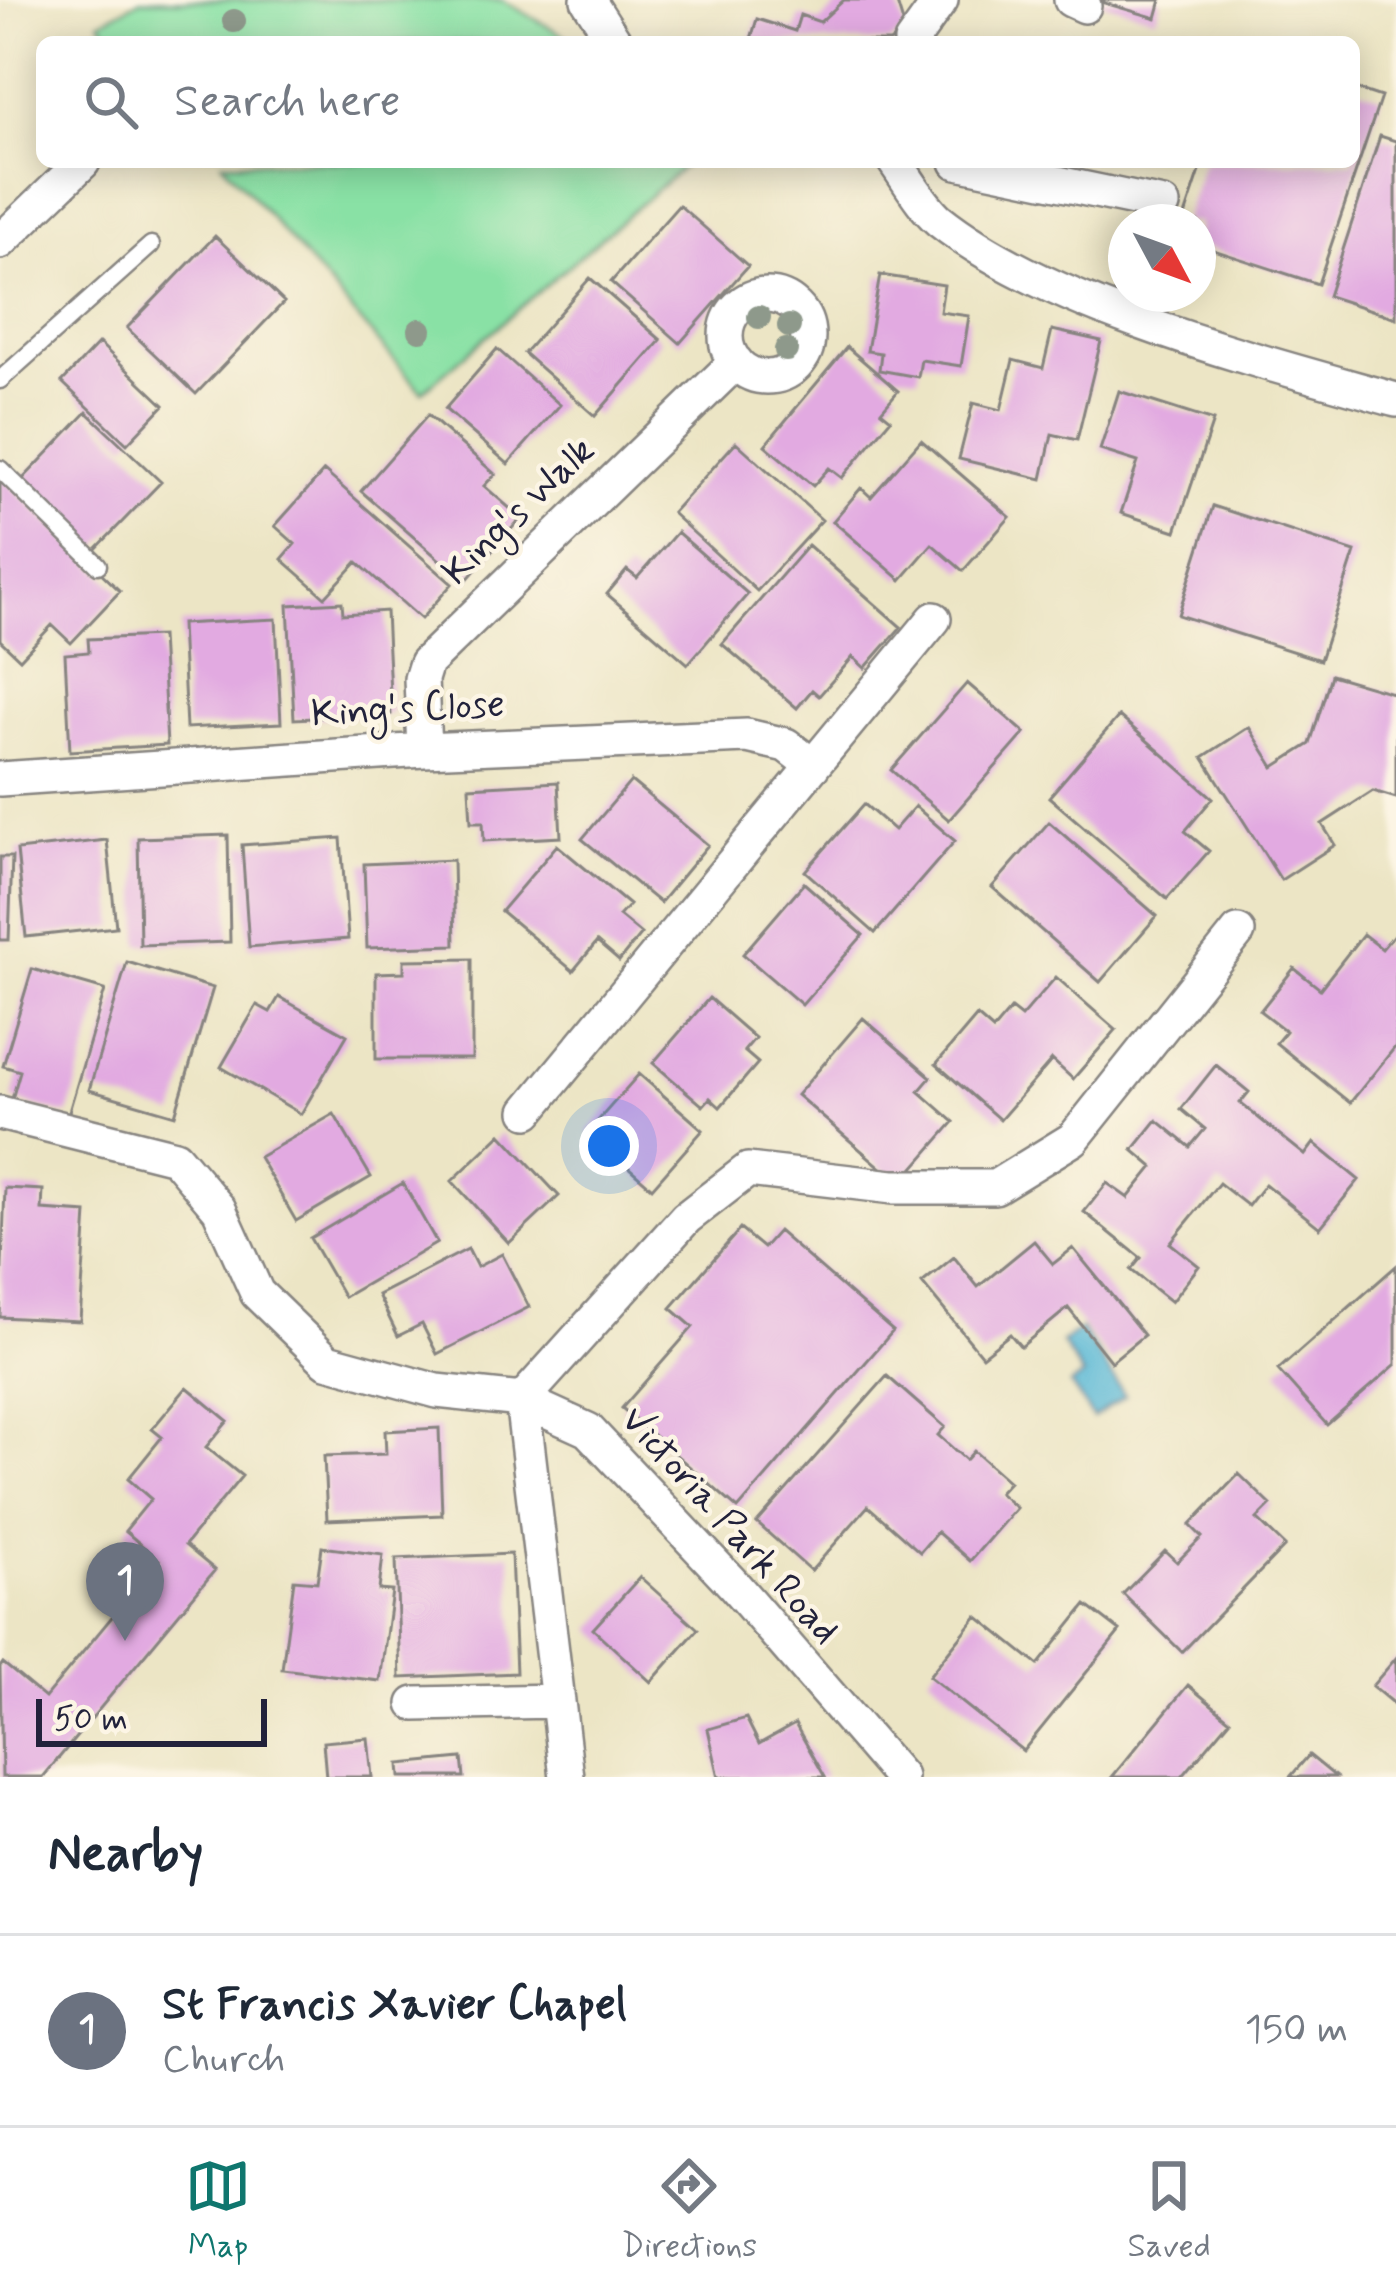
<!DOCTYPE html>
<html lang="en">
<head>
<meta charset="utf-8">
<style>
	:root { --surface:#fff; --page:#f2f2f3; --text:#1f2937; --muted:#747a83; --line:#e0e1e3; --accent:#0f766e }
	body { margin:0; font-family:Mynerve,sans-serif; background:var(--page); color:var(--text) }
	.compass { position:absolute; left:1108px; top:204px; width:108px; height:108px; border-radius:50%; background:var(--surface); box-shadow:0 6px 30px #0003; rotate:131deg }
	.scale { position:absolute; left:36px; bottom:30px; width:231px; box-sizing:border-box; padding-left:12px; border:6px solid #22223b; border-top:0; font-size:33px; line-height:42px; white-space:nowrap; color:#22223b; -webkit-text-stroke:9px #fcf5e5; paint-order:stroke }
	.you { position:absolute; left:609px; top:1146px; width:42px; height:42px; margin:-30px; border:9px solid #fff; border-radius:50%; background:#1a73e8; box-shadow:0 0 0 18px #1a73e833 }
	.badge { display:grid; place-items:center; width:78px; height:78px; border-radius:50%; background:var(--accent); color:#fff; font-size:39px; font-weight:700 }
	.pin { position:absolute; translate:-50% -99px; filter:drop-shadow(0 3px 6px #0008) }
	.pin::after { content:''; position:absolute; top:63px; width:42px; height:36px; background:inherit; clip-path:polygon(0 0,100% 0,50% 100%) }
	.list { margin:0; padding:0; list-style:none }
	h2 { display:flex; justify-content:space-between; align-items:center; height:156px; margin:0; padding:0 48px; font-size:51px }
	h2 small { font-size:39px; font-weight:400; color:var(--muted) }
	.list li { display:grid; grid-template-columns:78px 1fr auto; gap:36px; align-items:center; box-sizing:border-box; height:192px; padding:0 48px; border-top:3px solid var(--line) }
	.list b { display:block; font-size:45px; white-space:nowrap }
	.list p { margin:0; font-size:39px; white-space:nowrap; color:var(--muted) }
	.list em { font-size:39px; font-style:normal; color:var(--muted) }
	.icon { flex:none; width:66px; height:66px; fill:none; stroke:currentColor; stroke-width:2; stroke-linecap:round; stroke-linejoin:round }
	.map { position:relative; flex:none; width:1396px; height:1777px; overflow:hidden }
	.search { position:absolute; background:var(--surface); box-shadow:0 6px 30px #0003; left:36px; right:36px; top:36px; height:132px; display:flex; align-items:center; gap:30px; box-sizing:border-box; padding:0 42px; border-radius:18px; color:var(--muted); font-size:45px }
	.sheet { height:348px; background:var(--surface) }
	nav { display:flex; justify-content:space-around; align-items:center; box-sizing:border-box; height:168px; border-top:3px solid var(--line); background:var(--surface); font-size:33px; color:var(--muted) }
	nav a { display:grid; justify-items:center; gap:6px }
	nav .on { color:var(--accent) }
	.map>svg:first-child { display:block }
	.green { fill:#89e1a5; stroke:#568270; stroke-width:3 }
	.water { fill:#58b8d6; stroke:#3d6d88; stroke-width:3 }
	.building { fill:#e2aae1 }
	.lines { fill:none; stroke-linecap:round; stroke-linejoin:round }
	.service-casing { stroke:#878480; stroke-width:21 }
	.minor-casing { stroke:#878480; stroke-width:38 }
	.service { stroke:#fff; stroke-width:16 }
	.minor { stroke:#fff; stroke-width:33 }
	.tree { fill:#8e998b }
	.labels { text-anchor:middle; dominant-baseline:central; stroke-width:9; stroke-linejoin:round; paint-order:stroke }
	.street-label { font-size:39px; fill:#22223b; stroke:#fcf5e5 }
</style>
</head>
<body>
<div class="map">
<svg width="1396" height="1777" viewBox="0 0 1396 1777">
	<rect width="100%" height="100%" fill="#fcf5e5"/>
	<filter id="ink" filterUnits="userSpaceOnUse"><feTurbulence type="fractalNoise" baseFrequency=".00833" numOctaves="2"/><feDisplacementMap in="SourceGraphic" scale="24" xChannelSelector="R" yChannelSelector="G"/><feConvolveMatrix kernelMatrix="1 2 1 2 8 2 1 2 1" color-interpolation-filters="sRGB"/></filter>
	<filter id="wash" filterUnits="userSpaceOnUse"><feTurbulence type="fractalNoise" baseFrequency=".004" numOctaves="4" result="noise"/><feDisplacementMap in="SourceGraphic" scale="48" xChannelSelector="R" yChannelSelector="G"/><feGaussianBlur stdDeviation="2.7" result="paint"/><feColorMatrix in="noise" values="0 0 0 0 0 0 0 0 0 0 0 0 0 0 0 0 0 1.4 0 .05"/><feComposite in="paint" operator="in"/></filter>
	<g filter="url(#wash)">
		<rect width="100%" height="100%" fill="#ece5c5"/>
		<path class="green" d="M 140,0 L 502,0 L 575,42 L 117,42 L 100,22 Z
			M 222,162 L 689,162 L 422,392 Z"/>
		<path class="water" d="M 1081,1329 L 1125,1396 L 1093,1418 L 1071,1385 L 1083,1376 L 1062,1343 Z"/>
		<g id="blocks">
			<path class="building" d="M 844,0 L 896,0 L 905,29 L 890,42 L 750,42 L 757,19 L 795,31 L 800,15 L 820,22 Z
				M 1094,0 L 1161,0 L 1156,18 Z
				M 1354,88 L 1381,97 L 1318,284 L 1198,245 L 1198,222 L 1183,222 L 1203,162 L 1354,162 Z
				M 1380,136 L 1396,141 L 1396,318 L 1328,296 Z
				M 679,205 L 748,266 L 680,343 L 611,282 Z
				M 215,236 L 284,302 L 196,394 L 127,328 Z
				M 880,275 L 944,285 L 940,312 L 969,316 L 961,366 L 921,360 L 918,377 L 879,370 L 881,353 L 867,351 Z
				M 590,278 L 661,340 L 595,416 L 524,353 Z
				M 1052,330 L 1101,341 L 1077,440 L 1052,434 L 1042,479 L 959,459 L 973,403 L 1001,410 L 1013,360 L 1043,368 Z
				M 99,343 L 164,405 L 127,444 L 62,382 Z
				M 847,347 L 898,391 L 881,411 L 891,419 L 842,478 L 829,468 L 813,486 L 765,445 Z
				M 497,349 L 560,405 L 508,464 L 445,409 Z
				M 1119,391 L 1213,421 L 1176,531 L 1121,513 L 1138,462 L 1100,450 Z
				M 87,412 L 161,482 L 91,554 L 18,484 Z
				M 428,415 L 495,474 L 484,486 L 521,518 L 465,582 L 361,491 Z
				M 921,440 L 1010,517 L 963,571 L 932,544 L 901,580 L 833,521 L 861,488 L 871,497 Z
				M 736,442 L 822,520 L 757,591 L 672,513 Z
				M 324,471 L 452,584 L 421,619 L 357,562 L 325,597 L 282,559 L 295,544 L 275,526 Z
				M 0,476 L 120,591 L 71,643 L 52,625 L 20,659 L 0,640 Z
				M 1213,506 L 1355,552 L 1320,660 L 1178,615 Z
				M 677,532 L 748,594 L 688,664 L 607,594 L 627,570 L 637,578 Z
				M 808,545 L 901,627 L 865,668 L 853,657 L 819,696 L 812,690 L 797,708 L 722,644 Z
				M 342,602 L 343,614 L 386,611 L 391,714 L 294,719 L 288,605 Z
				M 276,619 L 281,723 L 186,728 L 181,624 Z
				M 161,636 L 167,745 L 70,751 L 65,654 L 89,652 L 88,639 Z
				M 1331,675 L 1396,694 L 1396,798 L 1373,791 L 1322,824 L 1335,845 L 1281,880 L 1203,757 L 1249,727 L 1274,767 L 1310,744 Z
				M 967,683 L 1025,733 L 949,820 L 891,770 Z
				M 1119,716 L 1213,798 L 1185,831 L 1209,851 L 1167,899 L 1049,797 Z
				M 631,781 L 708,845 L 660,903 L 582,839 Z
				M 558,782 L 561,837 L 484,841 L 483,822 L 471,822 L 469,787 Z
				M 864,804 L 894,830 L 915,806 L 955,841 L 875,933 L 805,871 Z
				M 1049,822 L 1157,916 L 1100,982 L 992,887 Z
				M 228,835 L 230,942 L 140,945 L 138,838 Z
				M 341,838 L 348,939 L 249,947 L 242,845 Z
				M 107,840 L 116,927 L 26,937 L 17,850 Z
				M 557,845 L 629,905 L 619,916 L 641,934 L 619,961 L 597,942 L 573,971 L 501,911 Z
				M 0,857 L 12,857 L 9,940 L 0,940 Z
				M 453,860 L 455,945 L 367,948 L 364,864 Z
				M 804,883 L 863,935 L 802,1005 L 743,954 Z
				M 1396,932 L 1396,1046 L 1350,1103 L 1276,1043 L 1286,1031 L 1260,1011 L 1294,968 L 1320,989 L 1363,934 L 1382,949 Z
				M 472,959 L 472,1059 L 376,1059 L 376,973 L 404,972 L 404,960 Z
				M 127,962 L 213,988 L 175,1115 L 89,1090 Z
				M 32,969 L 105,990 L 68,1115 L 12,1099 L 20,1071 L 3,1066 Z
				M 1056,977 L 1116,1030 L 1073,1079 L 1052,1060 L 1000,1120 L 936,1064 L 977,1016 L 993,1030 L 1011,1009 L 1021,1017 Z
				M 279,997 L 347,1035 L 301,1114 L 221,1067 L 257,1005 L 270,1012 Z
				M 709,998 L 755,1038 L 744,1051 L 758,1063 L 720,1107 L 710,1098 L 703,1106 L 653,1063 Z
				M 863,1018 L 931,1077 L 919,1091 L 954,1122 L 900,1184 L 797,1095 Z
				M 1216,1065 L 1249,1092 L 1240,1103 L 1305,1155 L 1314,1143 L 1359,1180 L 1320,1228 L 1265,1184 L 1248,1206 L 1219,1183 L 1170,1243 L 1199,1266 L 1171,1302 L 1131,1270 L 1141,1258 L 1084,1212 L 1107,1183 L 1128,1198 L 1153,1167 L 1133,1150 L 1157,1120 L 1190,1147 L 1205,1129 L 1181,1109 Z
				M 639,1074 L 703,1130 L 652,1188 L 588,1132 Z
				M 334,1114 L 371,1177 L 296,1221 L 259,1157 Z
				M 501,1134 L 559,1196 L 509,1243 L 452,1181 Z
				M 403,1183 L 437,1243 L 344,1297 L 310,1238 Z
				M 5,1188 L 43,1190 L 42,1210 L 87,1213 L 80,1321 L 0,1317 Z
				M 740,1229 L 763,1248 L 778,1231 L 893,1331 L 738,1509 L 622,1408 L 693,1327 L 671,1308 Z
				M 1034,1241 L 1053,1264 L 1073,1248 L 1144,1335 L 1111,1362 L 1068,1308 L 1021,1347 L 1010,1334 L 982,1356 L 922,1283 L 954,1257 L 978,1287 Z
				M 468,1249 L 477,1267 L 502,1254 L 529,1307 L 437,1354 L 422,1324 L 398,1336 L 378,1295 Z
				M 1396,1266 L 1396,1364 L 1327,1425 L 1278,1370 Z
				M 887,1376 L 945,1427 L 938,1435 L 966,1460 L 974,1451 L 1009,1482 L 999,1493 L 1016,1508 L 970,1561 L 937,1532 L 920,1552 L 868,1506 L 811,1571 L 757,1523 Z
				M 187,1387 L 228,1421 L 206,1447 L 242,1476 L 185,1545 L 215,1570 L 43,1777 L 2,1777 L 0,1667 L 3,1663 L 45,1698 L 159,1560 L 125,1531 L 151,1499 L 128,1479 L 162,1437 L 152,1429 Z
				M 439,1428 L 442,1515 L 327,1520 L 324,1456 L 386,1454 L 385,1431 Z
				M 1239,1474 L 1271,1505 L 1257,1519 L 1285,1546 L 1182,1652 L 1123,1594 L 1165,1551 L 1177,1562 L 1202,1537 L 1190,1525 Z
				M 322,1547 L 383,1555 L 379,1590 L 392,1591 L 380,1681 L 282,1669 L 294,1580 L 317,1582 Z
				M 511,1554 L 516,1673 L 400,1678 L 396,1559 Z
				M 640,1577 L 698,1629 L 651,1682 L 593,1629 Z
				M 1086,1605 L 1120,1631 L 1023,1751 L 929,1676 L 977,1616 L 1038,1665 Z
				M 1396,1658 L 1396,1706 L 1372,1686 Z
				M 1188,1685 L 1230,1720 L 1182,1777 L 1112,1777 Z
				M 746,1718 L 759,1744 L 795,1724 L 825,1777 L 719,1777 L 708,1729 Z
				M 368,1738 L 372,1777 L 326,1777 L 323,1742 Z
				M 1309,1755 L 1336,1777 L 1290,1777 Z
				M 462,1758 L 464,1777 L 400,1777 L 399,1764 Z"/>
		</g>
	</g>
	<g filter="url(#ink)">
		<use href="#blocks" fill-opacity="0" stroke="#878480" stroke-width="3"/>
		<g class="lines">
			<defs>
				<path id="service" d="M 0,380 L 151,245
					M 0,469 L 98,565"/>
				<path id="minor" d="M 588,0 L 615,42
					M 1071,0 L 1084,6
					M 911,42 L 941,0
					M 895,162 C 908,180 922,205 939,220 C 1050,308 1259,361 1396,400
					M 957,162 L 1163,205
					M 0,242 L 83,162
					M726 336a41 41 0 1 1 82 0a41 41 0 1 1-82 0Z
					M 424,750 L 421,679 L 426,663 L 736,362
					M 0,779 L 424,750 L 747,736 L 786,745 L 813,766
					M 528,1111 L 934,619
					M 0,1113 L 175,1157 L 219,1209 L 257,1293 L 327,1361 L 437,1391 L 522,1400 L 588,1430 L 734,1585 L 900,1777
					M 522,1400 L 686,1218 L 748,1170 L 893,1187 L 995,1187 L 1073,1139 L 1238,932
					M 522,1400 L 567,1777
					M 415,1704 L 558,1701"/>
			</defs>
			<use href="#service" class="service-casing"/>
			<use href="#minor" class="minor-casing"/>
			<use href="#service" class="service"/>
			<use href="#minor" class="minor"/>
		</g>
		<g class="tree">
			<circle cx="234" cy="21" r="12"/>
			<circle cx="759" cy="317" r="12"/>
			<circle cx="789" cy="326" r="12"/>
			<circle cx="420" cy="330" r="12"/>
			<circle cx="786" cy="350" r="12"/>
		</g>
	</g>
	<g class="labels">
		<g class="street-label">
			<text transform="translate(519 512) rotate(-44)">King's Walk</text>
			<text transform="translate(408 710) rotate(-3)">King's Close</text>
			<text transform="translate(729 1526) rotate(48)">Victoria Park Road</text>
		</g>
	</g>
</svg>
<svg class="compass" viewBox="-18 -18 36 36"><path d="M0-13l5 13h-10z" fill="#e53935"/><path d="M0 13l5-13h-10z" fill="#747a83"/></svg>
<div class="scale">50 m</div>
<div class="you"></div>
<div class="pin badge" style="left:125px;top:1641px;background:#6b7280">1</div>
<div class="search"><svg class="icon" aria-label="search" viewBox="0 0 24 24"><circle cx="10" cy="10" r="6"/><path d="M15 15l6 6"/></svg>Search here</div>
</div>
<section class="sheet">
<h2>Nearby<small></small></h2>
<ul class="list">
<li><span class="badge" style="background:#6b7280">1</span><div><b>St Francis Xavier Chapel</b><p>Church</p></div><em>150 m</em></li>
</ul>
</section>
<nav>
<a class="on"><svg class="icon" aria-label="map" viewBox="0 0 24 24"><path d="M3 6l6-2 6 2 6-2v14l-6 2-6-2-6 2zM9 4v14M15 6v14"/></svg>Map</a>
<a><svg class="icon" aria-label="directions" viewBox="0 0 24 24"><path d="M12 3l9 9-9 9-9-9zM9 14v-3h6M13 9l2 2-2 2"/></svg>Directions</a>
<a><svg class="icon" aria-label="saved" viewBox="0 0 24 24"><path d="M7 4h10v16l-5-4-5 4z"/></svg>Saved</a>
</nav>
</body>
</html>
